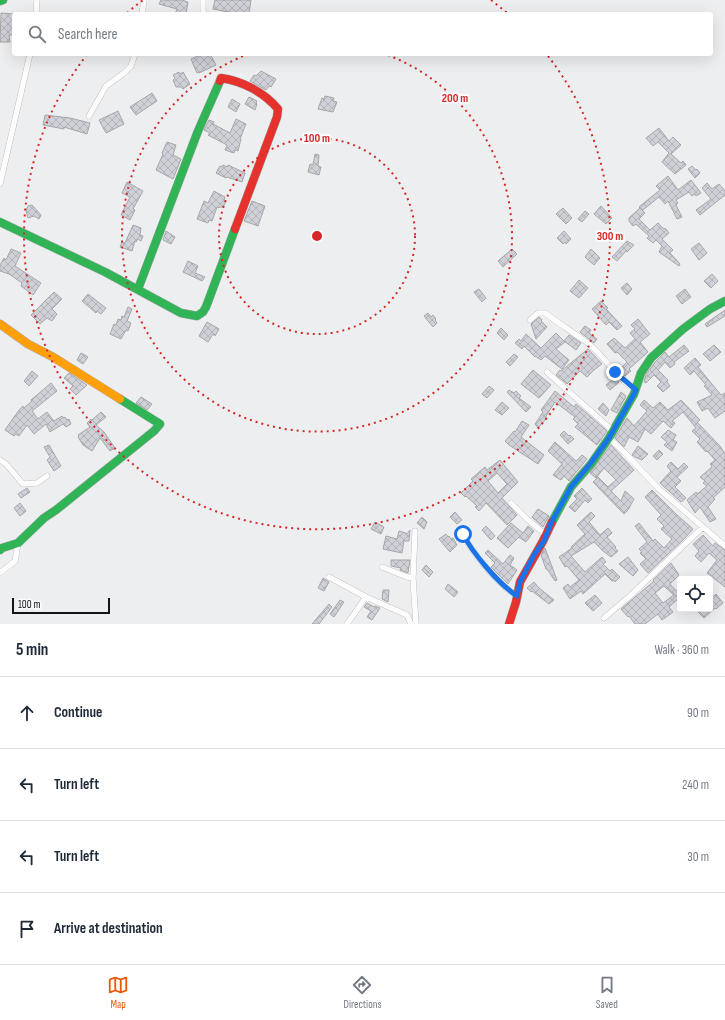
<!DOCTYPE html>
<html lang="en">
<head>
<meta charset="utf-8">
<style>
	:root { --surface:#fff; --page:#f2f2f3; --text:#1f2937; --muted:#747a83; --line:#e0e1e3; --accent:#ea580c }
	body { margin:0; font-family:"Sofia Sans Condensed",sans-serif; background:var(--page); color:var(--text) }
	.controls { position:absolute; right:12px; bottom:12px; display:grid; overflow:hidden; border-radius:4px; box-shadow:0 4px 16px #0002 }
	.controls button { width:36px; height:36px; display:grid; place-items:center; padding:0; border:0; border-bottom:1px solid var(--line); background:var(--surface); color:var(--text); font:20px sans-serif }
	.scale { position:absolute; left:12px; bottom:10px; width:98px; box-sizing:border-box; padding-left:4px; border:2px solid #131415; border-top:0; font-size:11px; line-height:14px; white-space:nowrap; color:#131415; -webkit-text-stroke:3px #f9fbfe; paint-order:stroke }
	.stop { position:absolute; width:12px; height:12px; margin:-9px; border:3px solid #1a73e8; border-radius:50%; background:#fff }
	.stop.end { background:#1a73e8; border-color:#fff; box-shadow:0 1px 4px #0008 }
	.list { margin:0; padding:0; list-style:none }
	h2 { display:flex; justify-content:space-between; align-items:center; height:52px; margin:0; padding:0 16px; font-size:17px }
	h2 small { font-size:13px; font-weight:400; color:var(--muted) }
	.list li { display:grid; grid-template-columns:26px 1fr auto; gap:12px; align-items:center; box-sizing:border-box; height:72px; padding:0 16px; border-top:1px solid var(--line) }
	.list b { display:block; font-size:15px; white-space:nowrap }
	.list em { font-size:13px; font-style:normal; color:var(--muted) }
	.icon { flex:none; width:22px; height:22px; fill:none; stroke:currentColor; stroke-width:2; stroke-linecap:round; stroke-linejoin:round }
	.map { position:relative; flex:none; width:725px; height:624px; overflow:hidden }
	.search { position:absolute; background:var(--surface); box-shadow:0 4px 16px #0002; left:12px; right:12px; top:12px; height:44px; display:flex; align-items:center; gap:10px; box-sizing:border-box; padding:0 14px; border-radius:4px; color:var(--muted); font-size:15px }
	.sheet { height:340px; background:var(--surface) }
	nav { display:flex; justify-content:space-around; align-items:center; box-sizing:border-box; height:56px; border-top:1px solid var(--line); background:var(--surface); font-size:11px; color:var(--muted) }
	nav a { display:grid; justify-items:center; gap:2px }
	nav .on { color:var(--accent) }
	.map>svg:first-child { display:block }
	.building { fill:url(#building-cross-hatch); stroke:#a7a7a8; fill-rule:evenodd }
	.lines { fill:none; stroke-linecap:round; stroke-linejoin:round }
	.street-casing { stroke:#a8a8aa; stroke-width:6 }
	.fast-casing { stroke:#a8a8aa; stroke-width:9 }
	.slow-casing { stroke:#a8a8aa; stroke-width:9 }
	.jam-casing { stroke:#a8a8aa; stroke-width:9 }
	.street { stroke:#fcfcfd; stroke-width:5.5 }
	.fast { stroke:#30b455; stroke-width:8 }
	.slow { stroke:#ff9f0a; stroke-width:8 }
	.jam { stroke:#e5322d; stroke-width:8 }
	.route { stroke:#1a73e8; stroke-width:5 }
	.ring { fill:none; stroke:#d62828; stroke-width:2; stroke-dasharray:2 4 }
	.centre { fill:#d62828; stroke:#f9fbfe; stroke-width:2 }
	.ring-label { font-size:12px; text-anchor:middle; font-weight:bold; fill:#d62828; stroke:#f9fbfe; stroke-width:4; stroke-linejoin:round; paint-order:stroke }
</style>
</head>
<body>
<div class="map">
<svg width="725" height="624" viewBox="0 0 725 624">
	<defs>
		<pattern id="building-cross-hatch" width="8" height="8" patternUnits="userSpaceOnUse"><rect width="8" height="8" fill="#d0d0d9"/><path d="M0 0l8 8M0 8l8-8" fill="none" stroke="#b2b2b9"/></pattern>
	</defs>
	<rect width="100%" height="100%" fill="#edeef0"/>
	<path class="building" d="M 161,0 L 182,0 L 188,2 L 186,14 L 175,14 L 177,9 L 159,4 Z
		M 215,0 L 251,0 L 249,14 L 239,14 L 213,9 Z
		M 1,13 L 14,14 L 14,35 L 9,35 L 10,42 L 0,42 Z
		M 196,54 L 210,54 L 216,65 L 199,73 L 199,72 L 197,73 L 191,59 L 198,56 Z
		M 261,71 L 276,79 L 271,87 L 269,86 L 266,90 L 250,81 L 254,75 L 256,76 Z
		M 179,72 L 180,74 L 183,72 L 190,84 L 183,89 L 181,87 L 176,87 L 173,80 L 175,78 L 173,75 Z
		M 152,93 L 157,101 L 136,115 L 130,107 Z
		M 325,96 L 334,98 L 333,101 L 337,102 L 333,112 L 318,109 L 322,98 L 324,99 Z
		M 249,97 L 257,101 L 256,103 L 257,104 L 255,110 L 245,104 Z
		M 232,99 L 240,104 L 236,112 L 228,107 Z
		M 118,111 L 124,124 L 106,133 L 99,120 Z
		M 45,115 L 70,118 L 90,123 L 87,134 L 64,127 L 64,129 L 43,125 Z
		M 236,119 L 246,124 L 240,139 L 241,139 L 238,151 L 235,150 L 234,153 L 225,150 L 227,145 L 208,135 L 210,133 L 204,130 L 209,120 L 214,122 L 213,124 L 230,133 Z
		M 659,128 L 669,141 L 673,137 L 681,145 L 671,154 L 681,163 L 683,161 L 686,165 L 675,174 L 662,162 L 669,153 L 658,142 L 653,146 L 646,138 Z
		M 167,142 L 176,145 L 173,155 L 181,159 L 173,179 L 156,170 L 163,154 L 162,153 Z
		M 315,154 L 319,155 L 318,166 L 321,167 L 319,175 L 308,172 L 310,164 L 313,165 Z
		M 223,165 L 227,167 L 228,165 L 245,173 L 242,182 L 227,177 L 226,178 L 216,173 L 220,166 L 222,167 Z
		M 692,166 L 696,170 L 697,169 L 700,173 L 695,178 L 688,169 Z
		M 668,176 L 678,190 L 691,180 L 701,193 L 696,196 L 695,194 L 692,196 L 689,192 L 676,200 L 678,203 L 676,205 L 682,217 L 677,219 L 668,201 L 665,204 L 659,197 L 643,210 L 639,207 L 660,190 L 656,186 Z
		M 127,182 L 143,191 L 133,209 L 135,210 L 130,220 L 121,215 L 130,197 L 122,193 Z
		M 707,183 L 712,189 L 719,184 L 725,191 L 725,195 L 700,215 L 696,210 L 711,199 L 702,188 Z
		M 214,191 L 225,197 L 224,200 L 226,201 L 223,207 L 220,207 L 219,208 L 217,207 L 212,221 L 209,220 L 208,223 L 197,219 L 204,201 L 208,203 Z
		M 252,201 L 265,206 L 258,226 L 244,221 Z
		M 32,205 L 41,215 L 39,219 L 34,216 L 28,218 L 26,211 L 28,206 Z
		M 601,206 L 612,218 L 606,224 L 594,214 Z
		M 563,208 L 572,218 L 566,224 L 556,214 Z
		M 640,208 L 645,213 L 639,219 L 650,230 L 658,223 L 664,229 L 665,228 L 669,233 L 662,239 L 673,250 L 670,253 L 680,264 L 679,266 L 659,252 L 662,246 L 656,240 L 653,243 L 647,238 L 649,236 L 636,224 L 633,226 L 629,221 L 629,218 Z
		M 585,211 L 589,214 L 582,222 L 578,219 Z
		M 133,225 L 141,228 L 140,235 L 143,236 L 141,241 L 138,239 L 136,242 L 135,241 L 132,251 L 120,247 L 122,242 L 125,243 Z
		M 166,231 L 175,237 L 171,244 L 163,240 Z
		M 564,231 L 571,239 L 566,244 L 565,242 L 563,244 L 557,238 Z
		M 627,241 L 634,245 L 627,252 L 626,251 L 617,261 L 612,257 Z
		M 699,243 L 707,253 L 699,260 L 691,249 Z
		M 11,249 L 21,253 L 15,266 L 41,283 L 33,295 L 21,286 L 22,283 L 9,274 L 0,271 L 0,265 L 4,258 L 6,260 Z
		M 512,249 L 517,254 L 503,267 L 498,261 Z
		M 591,249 L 600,258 L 594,265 L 585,257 Z
		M 188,261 L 198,266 L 195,273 L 205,277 L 202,281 L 183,272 Z
		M 712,274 L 718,281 L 711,288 L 704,281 Z
		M 579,280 L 588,288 L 579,298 L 570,291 Z
		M 627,283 L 632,289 L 627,295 L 621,288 Z
		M 479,289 L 486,298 L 482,302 L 474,292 Z
		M 685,289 L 691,297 L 682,304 L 676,296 Z
		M 54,292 L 62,299 L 52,309 L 57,314 L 52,321 L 47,318 L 40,324 L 31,315 Z
		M 88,294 L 106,308 L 101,314 L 97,311 L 96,313 L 82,301 Z
		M 601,301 L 608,308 L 606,309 L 622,326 L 617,330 L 609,322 L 606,325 L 592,309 Z
		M 128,307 L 132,309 L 127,321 L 131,323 L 128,331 L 126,330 L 121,339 L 110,334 L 114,324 L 116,325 L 118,319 L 121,320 L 122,316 L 124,317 Z
		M 725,310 L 725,316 L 707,327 L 705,324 Z
		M 428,313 L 431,317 L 433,315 L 436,319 L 435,320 L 437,323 L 433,327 L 424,316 Z
		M 539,317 L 542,320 L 541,321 L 547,327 L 536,339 L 531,324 Z
		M 638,319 L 650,334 L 640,342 L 648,352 L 629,369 L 631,371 L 625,376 L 619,370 L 627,362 L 617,352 L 615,353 L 607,344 L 614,338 L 625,348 L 635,339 L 630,333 L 635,329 L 631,325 Z
		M 207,322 L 219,329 L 215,336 L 213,334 L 208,342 L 199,336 Z
		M 585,326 L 591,330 L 589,333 L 597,339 L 594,343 L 580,332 Z
		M 501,328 L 508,335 L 504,340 L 497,333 Z
		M 556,333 L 565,342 L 556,349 L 569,360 L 562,369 L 545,356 L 541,360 L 535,356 L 535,357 L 524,346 L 522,349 L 515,343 L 519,339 L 521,341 L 526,334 L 541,348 Z
		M 569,335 L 581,343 L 576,350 L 564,341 Z
		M 684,345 L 689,351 L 674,362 L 675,364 L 670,368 L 665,362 L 658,370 L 668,380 L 667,382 L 670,386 L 663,392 L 657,386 L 661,382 L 654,375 L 646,383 L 644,382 L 646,375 L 655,362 L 665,352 L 669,357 Z
		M 714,345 L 721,352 L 710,361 L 703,354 Z
		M 588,349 L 602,364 L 594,370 L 587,377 L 580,371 L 567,384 L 556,375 L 560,370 L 561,371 Z
		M 81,353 L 88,357 L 83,364 L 77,360 Z
		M 514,354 L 518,357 L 510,366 L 506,362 Z
		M 695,358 L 701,365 L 698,367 L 716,389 L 721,395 L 725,393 L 725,411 L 715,418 L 708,408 L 702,411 L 697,402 L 712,395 L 704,386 L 706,385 L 694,371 L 690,375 L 684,368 Z
		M 533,370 L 551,385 L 539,398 L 521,384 Z
		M 32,371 L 38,376 L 29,386 L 24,381 Z
		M 69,373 L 87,385 L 76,395 L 70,389 L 73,386 L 64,378 Z
		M 615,378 L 619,382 L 610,390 L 606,385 Z
		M 51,383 L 57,391 L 32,411 L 38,419 L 47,412 L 54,421 L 62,416 L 64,418 L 65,417 L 67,420 L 69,419 L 71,424 L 66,427 L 63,424 L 50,432 L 46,424 L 34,434 L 27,425 L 19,436 L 16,434 L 14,436 L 5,430 L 19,410 L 23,406 L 24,408 L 32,401 L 31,400 Z
		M 489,386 L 494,390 L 487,398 L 482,394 Z
		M 509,390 L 514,393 L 516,391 L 521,396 L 519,398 L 531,407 L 526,412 L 507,392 Z
		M 555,391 L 574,407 L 576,404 L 607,431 L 597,445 L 575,427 L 578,424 L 573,419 L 575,417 L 555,402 L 546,416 L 546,419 L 538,428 L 535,424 L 543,412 L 541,410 Z
		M 621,392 L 626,396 L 617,413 L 611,410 Z
		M 141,397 L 152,404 L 147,410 L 136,403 Z
		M 644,400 L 653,408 L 660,402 L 668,410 L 681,400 L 700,420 L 697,422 L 720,446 L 725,454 L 725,487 L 713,498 L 715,499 L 708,507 L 716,519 L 710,522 L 700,507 L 695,513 L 687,500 L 696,492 L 697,494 L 707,486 L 703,483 L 705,481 L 700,477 L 711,468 L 712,466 L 710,464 L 715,460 L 707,451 L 706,452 L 697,442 L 700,439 L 692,431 L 696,428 L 683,412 L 672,421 L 675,423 L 671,428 L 663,421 L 651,434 L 645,429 L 638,442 L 629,437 L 624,447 L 615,438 L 627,418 L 634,426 L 647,411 L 640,405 Z
		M 502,402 L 509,408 L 502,415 L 495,410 Z
		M 603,403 L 609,410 L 606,416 L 598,409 Z
		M 101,412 L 106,417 L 96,425 L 104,432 L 115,448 L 110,451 L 100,438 L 92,451 L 83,445 L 78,437 L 79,436 L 78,435 L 90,427 L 87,423 L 91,419 L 92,420 Z
		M 522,421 L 529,425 L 521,437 L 544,455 L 538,464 L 509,445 L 505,441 L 514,431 L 515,432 Z
		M 668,430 L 676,435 L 673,440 L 677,442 L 672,451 L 664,445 L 667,442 L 661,437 Z
		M 564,431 L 569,436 L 570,435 L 574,439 L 568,444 L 560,435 Z
		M 555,442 L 576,461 L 582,455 L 587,459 L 569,481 L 564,476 L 561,480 L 553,475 L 562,464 L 548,451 Z
		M 49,445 L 61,466 L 54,471 L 47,460 L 50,457 L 44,447 Z
		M 611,445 L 634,470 L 611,491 L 621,501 L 625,491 L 634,499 L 628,510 L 624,514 L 593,482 L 598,477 L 608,487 L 616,480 L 604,468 L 596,478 L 590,473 Z
		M 638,446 L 648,454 L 642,460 L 635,457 L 632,455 Z
		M 659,450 L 663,454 L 657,460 L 653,456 Z
		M 500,460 L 518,482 L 502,498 L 517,515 L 507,525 L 486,503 L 479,511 L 475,507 L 477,506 L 466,496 L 465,497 L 461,493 L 473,481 L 471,479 L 485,467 L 487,470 ZM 497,473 L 507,484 L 498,493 L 488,481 Z
		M 671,462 L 678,469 L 684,463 L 688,467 L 677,477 L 681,481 L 675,487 L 686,498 L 681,502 L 660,483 L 671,471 L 667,466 Z
		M 27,488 L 30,492 L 21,498 L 18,494 Z
		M 582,488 L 592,499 L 588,503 L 585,500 L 575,512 L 569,507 L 577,499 L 574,496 Z
		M 652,490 L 676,514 L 693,529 L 684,539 L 648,573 L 640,564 L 646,559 L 640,553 L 642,552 L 639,549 L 647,542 L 635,526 L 639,523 L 653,541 L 655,539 L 664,548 L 672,539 L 661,529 L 664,526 L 657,519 L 661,515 L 645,497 Z
		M 20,503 L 26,511 L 20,516 L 14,508 Z
		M 538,509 L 549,516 L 543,527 L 532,517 Z
		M 455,512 L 462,520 L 457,524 L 450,517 Z
		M 591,512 L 595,516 L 589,522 L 600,535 L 608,528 L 612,533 L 607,537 L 616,547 L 615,548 L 618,551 L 611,557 L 603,551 L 594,542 L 571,556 L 585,572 L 602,557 L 606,562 L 603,564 L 610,571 L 612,569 L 620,577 L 615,582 L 614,580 L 612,581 L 605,574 L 583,594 L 581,591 L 570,599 L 563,588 L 568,584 L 570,587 L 579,580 L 567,566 L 565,567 L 559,557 L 572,548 L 571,547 L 585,534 L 577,525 Z
		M 422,517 L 427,522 L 424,529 L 417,523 Z
		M 375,522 L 384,527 L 381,534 L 371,529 Z
		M 511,523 L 523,533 L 528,526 L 534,531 L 526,542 L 519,537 L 508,548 L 497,538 Z
		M 486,526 L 495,536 L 491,540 L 482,530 Z
		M 410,530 L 409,541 L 404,541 L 402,553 L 383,549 L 386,536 L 397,539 L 399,531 L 406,533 L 406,535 Z
		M 446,534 L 448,537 L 449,536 L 451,539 L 453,538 L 457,545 L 450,552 L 439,539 Z
		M 703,535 L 713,546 L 715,543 L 725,550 L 725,587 L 707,573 L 717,560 L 709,553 L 701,562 L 695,556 L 699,551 L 693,544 Z
		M 545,548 L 557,580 L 555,581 L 547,569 L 546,569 L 541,555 Z
		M 488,550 L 503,564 L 510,555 L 514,558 L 510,565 L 517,570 L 508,584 L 491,567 L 495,563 L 485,553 Z
		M 628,557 L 638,570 L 633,576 L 619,564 Z
		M 391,560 L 410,560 L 408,573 L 400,570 L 401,568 L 391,566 Z
		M 671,563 L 679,575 L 670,584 L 676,591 L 680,588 L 680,597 L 669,607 L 673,612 L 662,620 L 658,614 L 645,624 L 635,624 L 629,616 L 628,617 L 621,609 L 654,581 L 653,580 ZM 664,586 L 674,595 L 663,603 L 655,593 Z
		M 426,565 L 433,572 L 429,577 L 422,570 Z
		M 323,578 L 329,582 L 324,591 L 318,588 Z
		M 534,582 L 539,588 L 554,600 L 549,604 L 532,591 L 531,592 L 527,588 Z
		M 448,584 L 458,592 L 454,597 L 445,589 Z
		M 383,590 L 389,590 L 388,602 L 382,599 Z
		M 716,594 L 723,603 L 716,609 L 715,608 L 704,618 L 695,609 L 710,609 L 710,599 Z
		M 595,595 L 602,603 L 593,611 L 585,603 Z
		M 340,600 L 344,602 L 334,617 L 330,614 Z
		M 367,603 L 374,607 L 375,606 L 380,608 L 372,620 L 367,617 L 371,611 L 364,607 Z
		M 329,604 L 332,607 L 319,624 L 312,624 Z"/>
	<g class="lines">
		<defs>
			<path id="street" d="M 203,0 L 203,10 L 204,14
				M 36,14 L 37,0
				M 142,14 L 144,0
				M 89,116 L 106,86 L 124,73 L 131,66 L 135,54
				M 0,184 L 30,54
				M 530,320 L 538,313 L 545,313 C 559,324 575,333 589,344 C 606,358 617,379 636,390
				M 547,372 L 613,431
				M 609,438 L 624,452 L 659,489 L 725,546
				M 0,460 L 6,464 L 23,484 L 37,483 L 47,476
				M 511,503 L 527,519 L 546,535
				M 415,531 L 413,578 L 416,624
				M 463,534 C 473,554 498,584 517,596
				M 382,567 L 407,577 L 413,578
				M 1,572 L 15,561 L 18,543
				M 329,577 L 366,597 L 407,615 L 411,624
				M 604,618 L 630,596 L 703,527
				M 347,624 L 366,597"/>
			<path id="fast" d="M 0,1 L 3,0
				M 0,222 L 105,272 L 181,313 L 197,316 L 203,312 L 206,307 L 235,229
				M 138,289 L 198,131 L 220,81
				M 552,522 L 571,487 L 591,464 L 609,438 L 634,394 L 641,373 L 651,358 L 683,329 L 710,309 L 725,301
				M 0,550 L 2,548 L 18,543 L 44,518 L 56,510 L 154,431 L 160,424 L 120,399"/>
			<path id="slow" d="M 0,324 L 28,344 L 53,357 L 120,399"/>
			<path id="jam" d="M 220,81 L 221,78 C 242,81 264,92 278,109 L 277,117 L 235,229
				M 509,624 L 516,602 L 520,582 L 543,541 L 552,522"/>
		</defs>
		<use href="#street" class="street-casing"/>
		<use href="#fast" class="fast-casing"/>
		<use href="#slow" class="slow-casing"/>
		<use href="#jam" class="jam-casing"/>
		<use href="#street" class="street"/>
		<use href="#fast" class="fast"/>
		<use href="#slow" class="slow"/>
		<use href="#jam" class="jam"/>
	</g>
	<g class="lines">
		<path class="route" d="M 463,534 C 473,554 499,584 517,596 L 520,582 L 534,555 L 544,541 L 551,523 L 571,487 L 590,464 L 609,438 L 634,394 L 636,390 L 615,372"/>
	</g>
	<g class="ring">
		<circle cx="317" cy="236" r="98"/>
		<path d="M388 55A195 195 0 1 1 246 55"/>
		<path d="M127 13A293 293 0 0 1 143 0M491 0A293 293 0 0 1 507 13M548 56A293 293 0 1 1 86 56"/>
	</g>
	<circle cx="317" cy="236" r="6" class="centre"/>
	<g class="ring-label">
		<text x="455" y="102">200 m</text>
		<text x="317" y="142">100 m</text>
		<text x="610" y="240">300 m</text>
	</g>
</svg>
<div class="controls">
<button><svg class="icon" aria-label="locate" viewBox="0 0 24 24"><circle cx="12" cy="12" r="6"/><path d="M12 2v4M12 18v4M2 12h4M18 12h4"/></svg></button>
</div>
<div class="scale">100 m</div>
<div class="stop" style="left:463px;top:534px"></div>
<div class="stop end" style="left:615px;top:372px"></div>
<div class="search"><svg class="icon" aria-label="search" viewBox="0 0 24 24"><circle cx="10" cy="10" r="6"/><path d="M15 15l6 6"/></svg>Search here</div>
</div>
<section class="sheet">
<h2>5 min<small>Walk · 360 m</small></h2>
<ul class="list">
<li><svg class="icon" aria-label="ahead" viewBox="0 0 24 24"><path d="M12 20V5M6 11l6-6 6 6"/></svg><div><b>Continue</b></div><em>90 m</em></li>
<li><svg class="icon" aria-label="left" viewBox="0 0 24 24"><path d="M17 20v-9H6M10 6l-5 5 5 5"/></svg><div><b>Turn left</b></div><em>240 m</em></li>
<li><svg class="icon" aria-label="left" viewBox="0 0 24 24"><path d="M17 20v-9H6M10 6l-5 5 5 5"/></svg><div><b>Turn left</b></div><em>30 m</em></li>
<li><svg class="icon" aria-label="arrive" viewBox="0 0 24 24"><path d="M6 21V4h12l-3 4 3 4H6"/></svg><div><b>Arrive at destination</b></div></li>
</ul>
</section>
<nav>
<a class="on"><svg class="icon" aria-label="map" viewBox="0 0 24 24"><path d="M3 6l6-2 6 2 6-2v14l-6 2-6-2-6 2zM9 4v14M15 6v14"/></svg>Map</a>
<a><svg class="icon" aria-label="directions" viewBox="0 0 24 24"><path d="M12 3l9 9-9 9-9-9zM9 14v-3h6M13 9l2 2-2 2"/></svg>Directions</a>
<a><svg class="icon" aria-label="saved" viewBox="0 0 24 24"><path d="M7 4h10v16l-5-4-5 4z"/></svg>Saved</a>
</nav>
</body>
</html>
